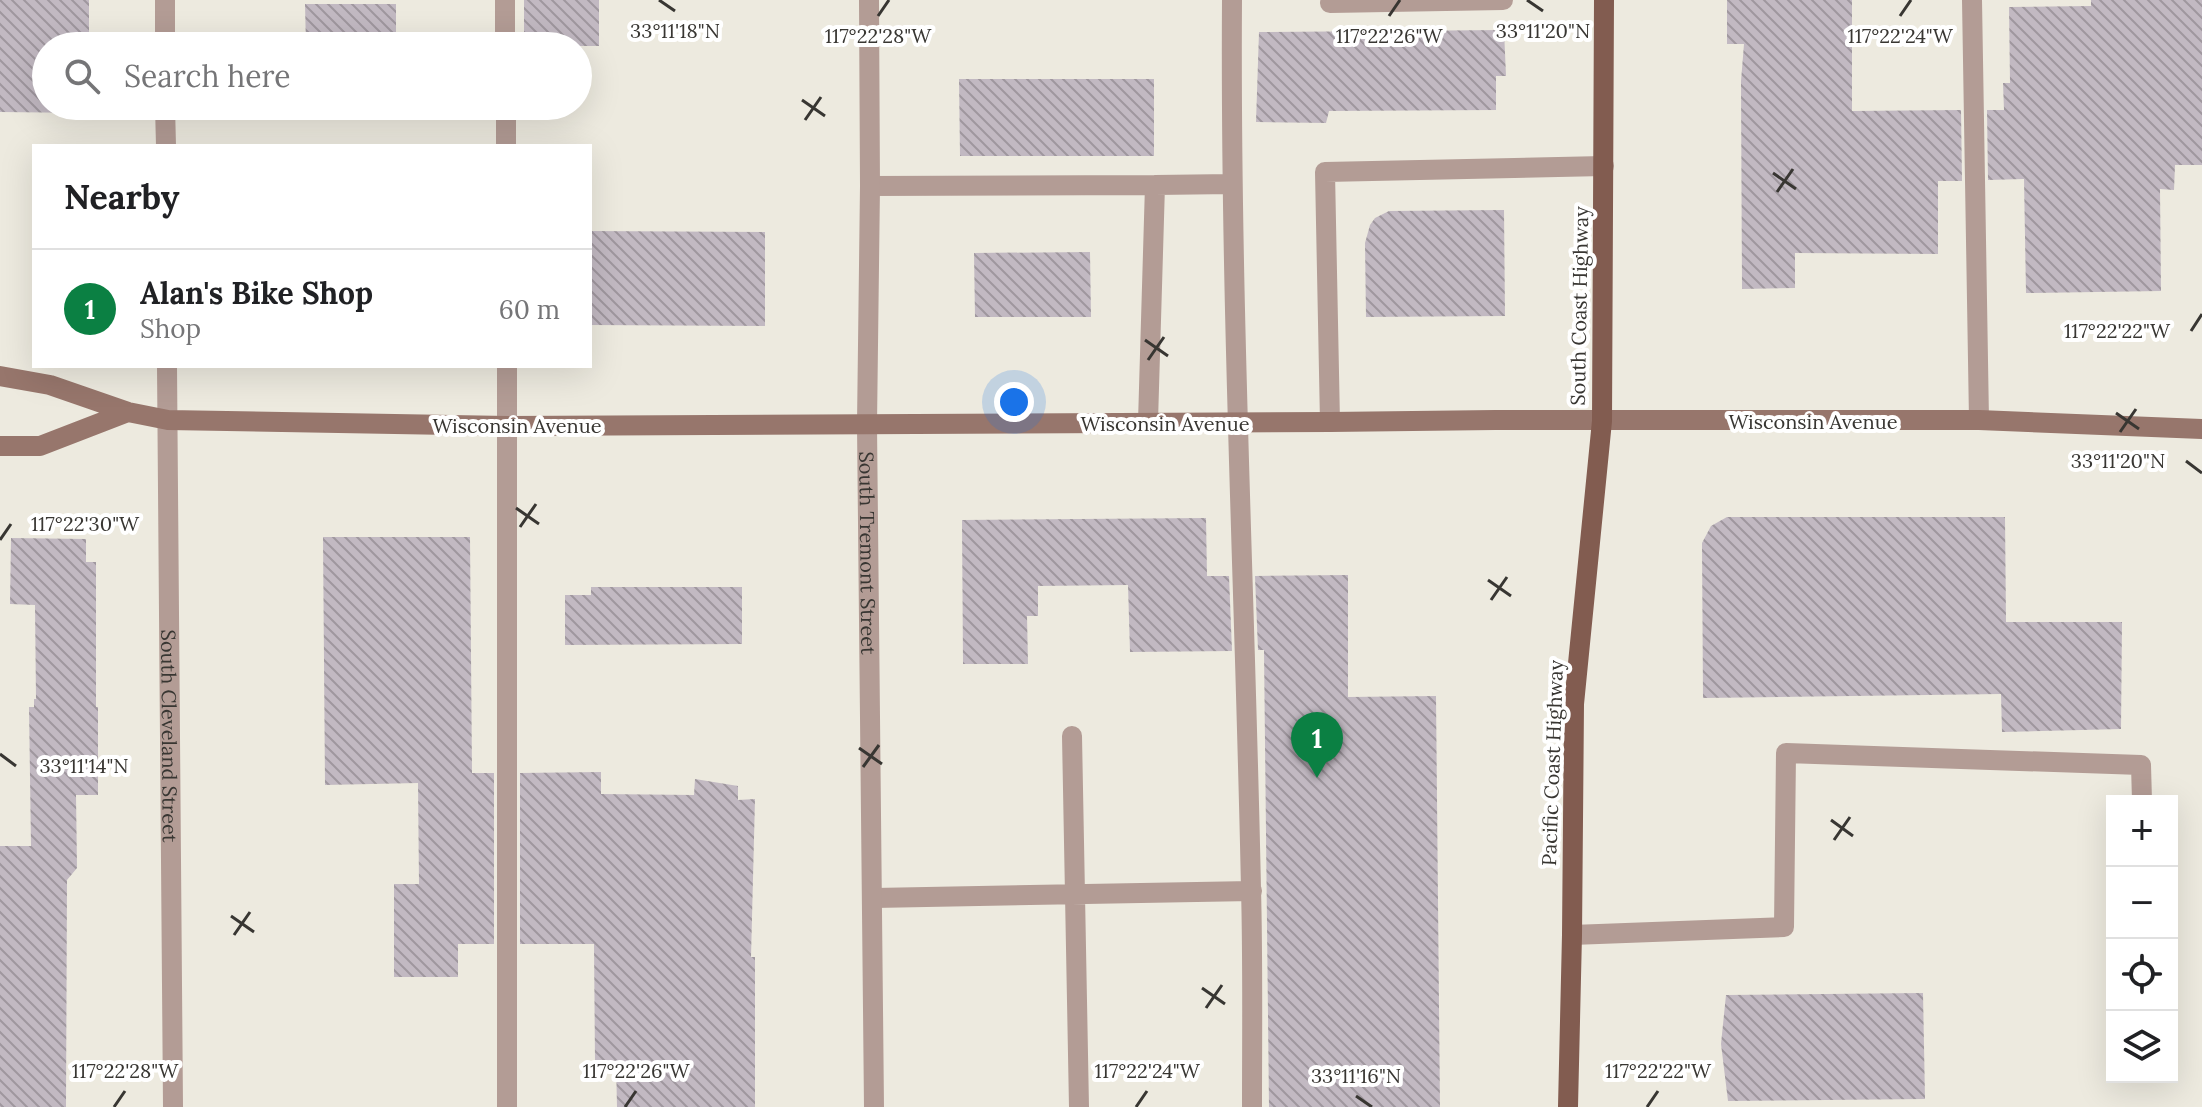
<!DOCTYPE html>
<html lang="en">
<head>
<meta charset="utf-8">
<style>
	:root { --surface:#fff; --page:#f2f2f2; --text:#202124; --muted:#757577; --line:#e0e0e0; --accent:#0b8043 }
	body { margin:0; font-family:Lora,serif; background:var(--page); color:var(--text) }
	.controls { position:absolute; right:24px; bottom:24px; display:grid; overflow:hidden; border-radius:0px; box-shadow:0 8px 32px #0002 }
	.controls button { width:72px; height:72px; display:grid; place-items:center; padding:0; border:0; border-bottom:2px solid var(--line); background:var(--surface); color:var(--text); font:40px sans-serif }
	.you { position:absolute; left:1014px; top:402px; width:28px; height:28px; margin:-20px; border:6px solid #fff; border-radius:50%; background:#1a73e8; box-shadow:0 0 0 12px #1a73e833 }
	.badge { display:grid; place-items:center; width:52px; height:52px; border-radius:50%; background:var(--accent); color:#fff; font-size:26px; font-weight:700 }
	.pin { position:absolute; translate:-50% -66px; filter:drop-shadow(0 2px 4px #0008) }
	.pin::after { content:''; position:absolute; top:42px; width:28px; height:24px; background:inherit; clip-path:polygon(0 0,100% 0,50% 100%) }
	.list { margin:0; padding:0; list-style:none }
	h2 { display:flex; justify-content:space-between; align-items:center; height:104px; margin:0; padding:0 32px; font-size:34px }
	h2 small { font-size:26px; font-weight:400; color:var(--muted) }
	.list li { display:grid; grid-template-columns:52px 1fr auto; gap:24px; align-items:center; box-sizing:border-box; height:120px; padding:0 32px; border-top:2px solid var(--line) }
	.list b { display:block; font-size:30px; white-space:nowrap }
	.list p { margin:0; font-size:26px; white-space:nowrap; color:var(--muted) }
	.list em { font-size:26px; font-style:normal; color:var(--muted) }
	.icon { flex:none; width:44px; height:44px; fill:none; stroke:currentColor; stroke-width:2; stroke-linecap:round; stroke-linejoin:round }
	.map { position:relative; flex:none; width:2202px; height:1107px; overflow:hidden }
	.search { position:absolute; background:var(--surface); box-shadow:0 8px 32px #0002; left:32px; top:32px; width:560px; height:88px; display:flex; align-items:center; gap:20px; box-sizing:border-box; padding:0 28px; border-radius:44px; color:var(--muted); font-size:30px }
	.panel { position:absolute; background:var(--surface); box-shadow:0 8px 32px #0002; left:32px; top:144px; width:560px; height:224px; border-radius:0px }
	.map>svg:first-child { display:block }
	.building { fill:url(#building-back-hatch) }
	.lines { fill:none; stroke-linecap:round; stroke-linejoin:round }
	.service { stroke:#b39c95; stroke-width:20 }
	.minor { stroke:#b39c95; stroke-width:20 }
	.tertiary { stroke:#b39c95; stroke-width:20 }
	.secondary { stroke:#97766c; stroke-width:20 }
	.primary { stroke:#825c50; stroke-width:20 }
	.ticks { fill:none; stroke:#383632; stroke-width:3 }
	.labels { text-anchor:middle; dominant-baseline:central; stroke-width:8; stroke-linejoin:round; paint-order:stroke }
	.street-label { font-size:20px; fill:#383632; stroke:#fff }
	.ticks-label { font-size:20px; text-anchor:middle; fill:#383632; stroke:#fff; stroke-width:8; stroke-linejoin:round; paint-order:stroke }
</style>
</head>
<body>
<div class="map">
<svg width="2202" height="1107" viewBox="0 0 2202 1107">
	<defs>
		<pattern id="building-back-hatch" width="6" height="6" patternUnits="userSpaceOnUse" patternTransform="scale(2)"><rect width="6" height="6" fill="#c2b9c2"/><path d="M-1 5l2 2M0 0l6 6M5-1l2 2" fill="none" stroke="#9f979e"/></pattern>
	</defs>
	<rect width="100%" height="100%" fill="#edeadf"/>
	<path class="building" d="M 0,0 L 89,0 L 89,46 L 46,46 L 46,106 L 90,106 L 90,113 L 0,112 Z
		M 524,0 L 599,0 L 599,46 L 524,46 Z
		M 1727,0 L 1852,0 L 1852,111 L 1961,110 L 1962,181 L 1938,181 L 1938,254 L 1795,253 L 1795,288 L 1742,289 L 1741,81 L 1744,44 L 1727,44 Z
		M 2091,0 L 2202,0 L 2202,165 L 2175,165 L 2174,190 L 2160,189 L 2161,291 L 2026,293 L 2024,179 L 1988,180 L 1987,110 L 2004,110 L 2003,83 L 2010,83 L 2009,7 L 2091,6 Z
		M 305,4 L 396,4 L 396,46 L 306,46 Z
		M 1504,30 L 1506,76 L 1496,76 L 1496,110 L 1329,111 L 1326,123 L 1256,122 L 1259,32 Z
		M 959,79 L 1154,79 L 1154,156 L 960,156 Z
		M 306,106 L 395,106 L 395,119 L 306,119 Z
		M 1504,210 L 1505,316 L 1366,317 L 1365,243 L 1370,225 L 1375,218 L 1389,211 Z
		M 590,231 L 765,232 L 765,326 L 590,325 Z
		M 1090,252 L 1091,317 L 975,317 L 974,253 Z
		M 1727,517 L 2005,517 L 2006,622 L 2122,622 L 2121,729 L 2002,732 L 2001,694 L 1703,698 L 1702,543 L 1711,526 Z
		M 1206,518 L 1207,576 L 1229,576 L 1232,651 L 1130,652 L 1128,585 L 1038,586 L 1038,616 L 1027,616 L 1028,664 L 963,664 L 962,520 Z
		M 323,537 L 470,537 L 472,773 L 494,773 L 494,944 L 458,944 L 458,977 L 394,977 L 394,884 L 419,884 L 418,783 L 325,785 Z
		M 11,538 L 86,539 L 86,562 L 96,562 L 96,707 L 98,707 L 98,795 L 76,795 L 77,868 L 67,880 L 66,1107 L 0,1107 L 0,846 L 31,846 L 29,707 L 34,707 L 34,699 L 36,699 L 35,605 L 10,604 Z
		M 1348,575 L 1348,697 L 1436,696 L 1440,1107 L 1269,1107 L 1264,650 L 1258,650 L 1255,576 Z
		M 591,587 L 742,587 L 742,644 L 565,645 L 565,595 L 591,595 Z
		M 601,772 L 601,794 L 694,795 L 695,779 L 738,786 L 738,800 L 755,799 L 751,957 L 755,957 L 755,1107 L 617,1107 L 616,1061 L 595,1062 L 594,944 L 520,944 L 520,773 Z
		M 1923,993 L 1925,1099 L 1728,1101 L 1721,1044 L 1726,995 Z"/>
	<g class="lines">
		<path class="service" d="M 505,0 L 505,46
			M 1232,0 C 1230,297 1245,593 1251,889 C 1253,962 1252,1034 1252,1107
			M 1972,0 L 1979,420
			M 1330,3 L 1503,0
			M 506,106 L 506,146
			M 1155,185 L 1232,184
			M 870,186 L 1155,185 L 1148,422
			M 507,366 L 507,1107
			M 1330,422 L 1325,172 L 1604,166
			M 1072,736 L 1079,1107
			M 874,898 L 1252,891
			M 1572,935 L 1784,927 L 1786,753 L 2141,765 L 2142,801"/>
		<g class="minor">
			<path d="M 165,0 L 165,46"/>
			<path d="M 165,106 L 166,146"/>
			<path id="s1" d="M 167,366 L 173,1107"/>
			<path id="s2" d="M 867,425 L 874,1107"/>
		</g>
		<path class="tertiary" d="M 867,425 L 870,186 L 869,0"/>
		<path class="secondary" d="M 0,376 L 50,385 L 128,412 L 168,420 L 507,426 L 1330,422 L 1495,420 L 1979,420 L 2202,429
			M 0,446 L 40,446 L 128,412"/>
		<path class="primary" d="M 1568,1107 L 1572,935 L 1574,704 L 1602,421 L 1604,0"/>
	</g>
	<path class="ticks" d="M 659,0 L 675,11M 1527,0 L 1543,11M 878,16 L 889,0M 1389,16 L 1400,0M 1900,16 L 1911,0M 802,100 L 825,116M 805,120 L 821,97M 1773,173 L 1796,189M 1777,192 L 1793,169M 2191,331 L 2202,314M 1145,340 L 1168,356M 1148,360 L 1164,337M 2116,413 L 2139,429M 2120,432 L 2136,409M 2186,461 L 2202,473M 516,508 L 539,524M 520,527 L 536,504M 0,540 L 11,524M 1488,580 L 1511,596M 1491,600 L 1507,577M 859,748 L 882,764M 0,754 L 16,766M 863,767 L 879,745M 1831,820 L 1853,836M 1834,840 L 1850,817M 231,916 L 254,932M 234,935 L 250,912M 1202,988 L 1225,1004M 1206,1008 L 1222,985M 1356,1096 L 1372,1107M 114,1107 L 125,1091M 625,1107 L 636,1091M 1136,1107 L 1147,1091M 1647,1107 L 1658,1091"/>
	<g class="labels">
		<g class="street-label">
			<text transform="translate(1579 306) rotate(-89)">South Coast Highway</text>
			<text x="1813" y="421">Wisconsin Avenue</text>
			<text x="1165" y="423">Wisconsin Avenue</text>
			<text x="517" y="425">Wisconsin Avenue</text>
			<text stroke="none"><textPath href="#s2" startOffset="128">South Tremont Street</textPath></text>
			<text stroke="none"><textPath href="#s1" startOffset="370">South Cleveland Street</textPath></text>
			<text transform="translate(1552 763) rotate(-88)">Pacific Coast Highway</text>
		</g>
	</g>
	<g class="ticks-label">
		<text x="1543" y="38">33°11'20"N</text>
		<text x="675" y="38">33°11'18"N</text>
		<text x="878" y="43">117°22'28"W</text>
		<text x="1389" y="43">117°22'26"W</text>
		<text x="1900" y="43">117°22'24"W</text>
		<text x="2117" y="338">117°22'22"W</text>
		<text x="2118" y="468">33°11'20"N</text>
		<text x="85" y="531">117°22'30"W</text>
		<text x="84" y="773">33°11'14"N</text>
		<text x="125" y="1078">117°22'28"W</text>
		<text x="636" y="1078">117°22'26"W</text>
		<text x="1147" y="1078">117°22'24"W</text>
		<text x="1658" y="1078">117°22'22"W</text>
		<text x="1356" y="1083">33°11'16"N</text>
	</g>
</svg>
<div class="controls">
<button>+</button>
<button>−</button>
<button><svg class="icon" aria-label="locate" viewBox="0 0 24 24"><circle cx="12" cy="12" r="6"/><path d="M12 2v4M12 18v4M2 12h4M18 12h4"/></svg></button>
<button><svg class="icon" aria-label="layers" viewBox="0 0 24 24"><path d="M12 4l9 5-9 5-9-5zM3 14l9 5 9-5"/></svg></button>
</div>
<div class="you"></div>
<div class="pin badge" style="left:1317px;top:778px">1</div>
<div class="search"><svg class="icon" aria-label="search" viewBox="0 0 24 24"><circle cx="10" cy="10" r="6"/><path d="M15 15l6 6"/></svg>Search here</div>
<section class="panel">
<h2>Nearby<small></small></h2>
<ul class="list">
<li><span class="badge">1</span><div><b>Alan's Bike Shop</b><p>Shop</p></div><em>60 m</em></li>
</ul>
</section>
</div>
</body>
</html>
